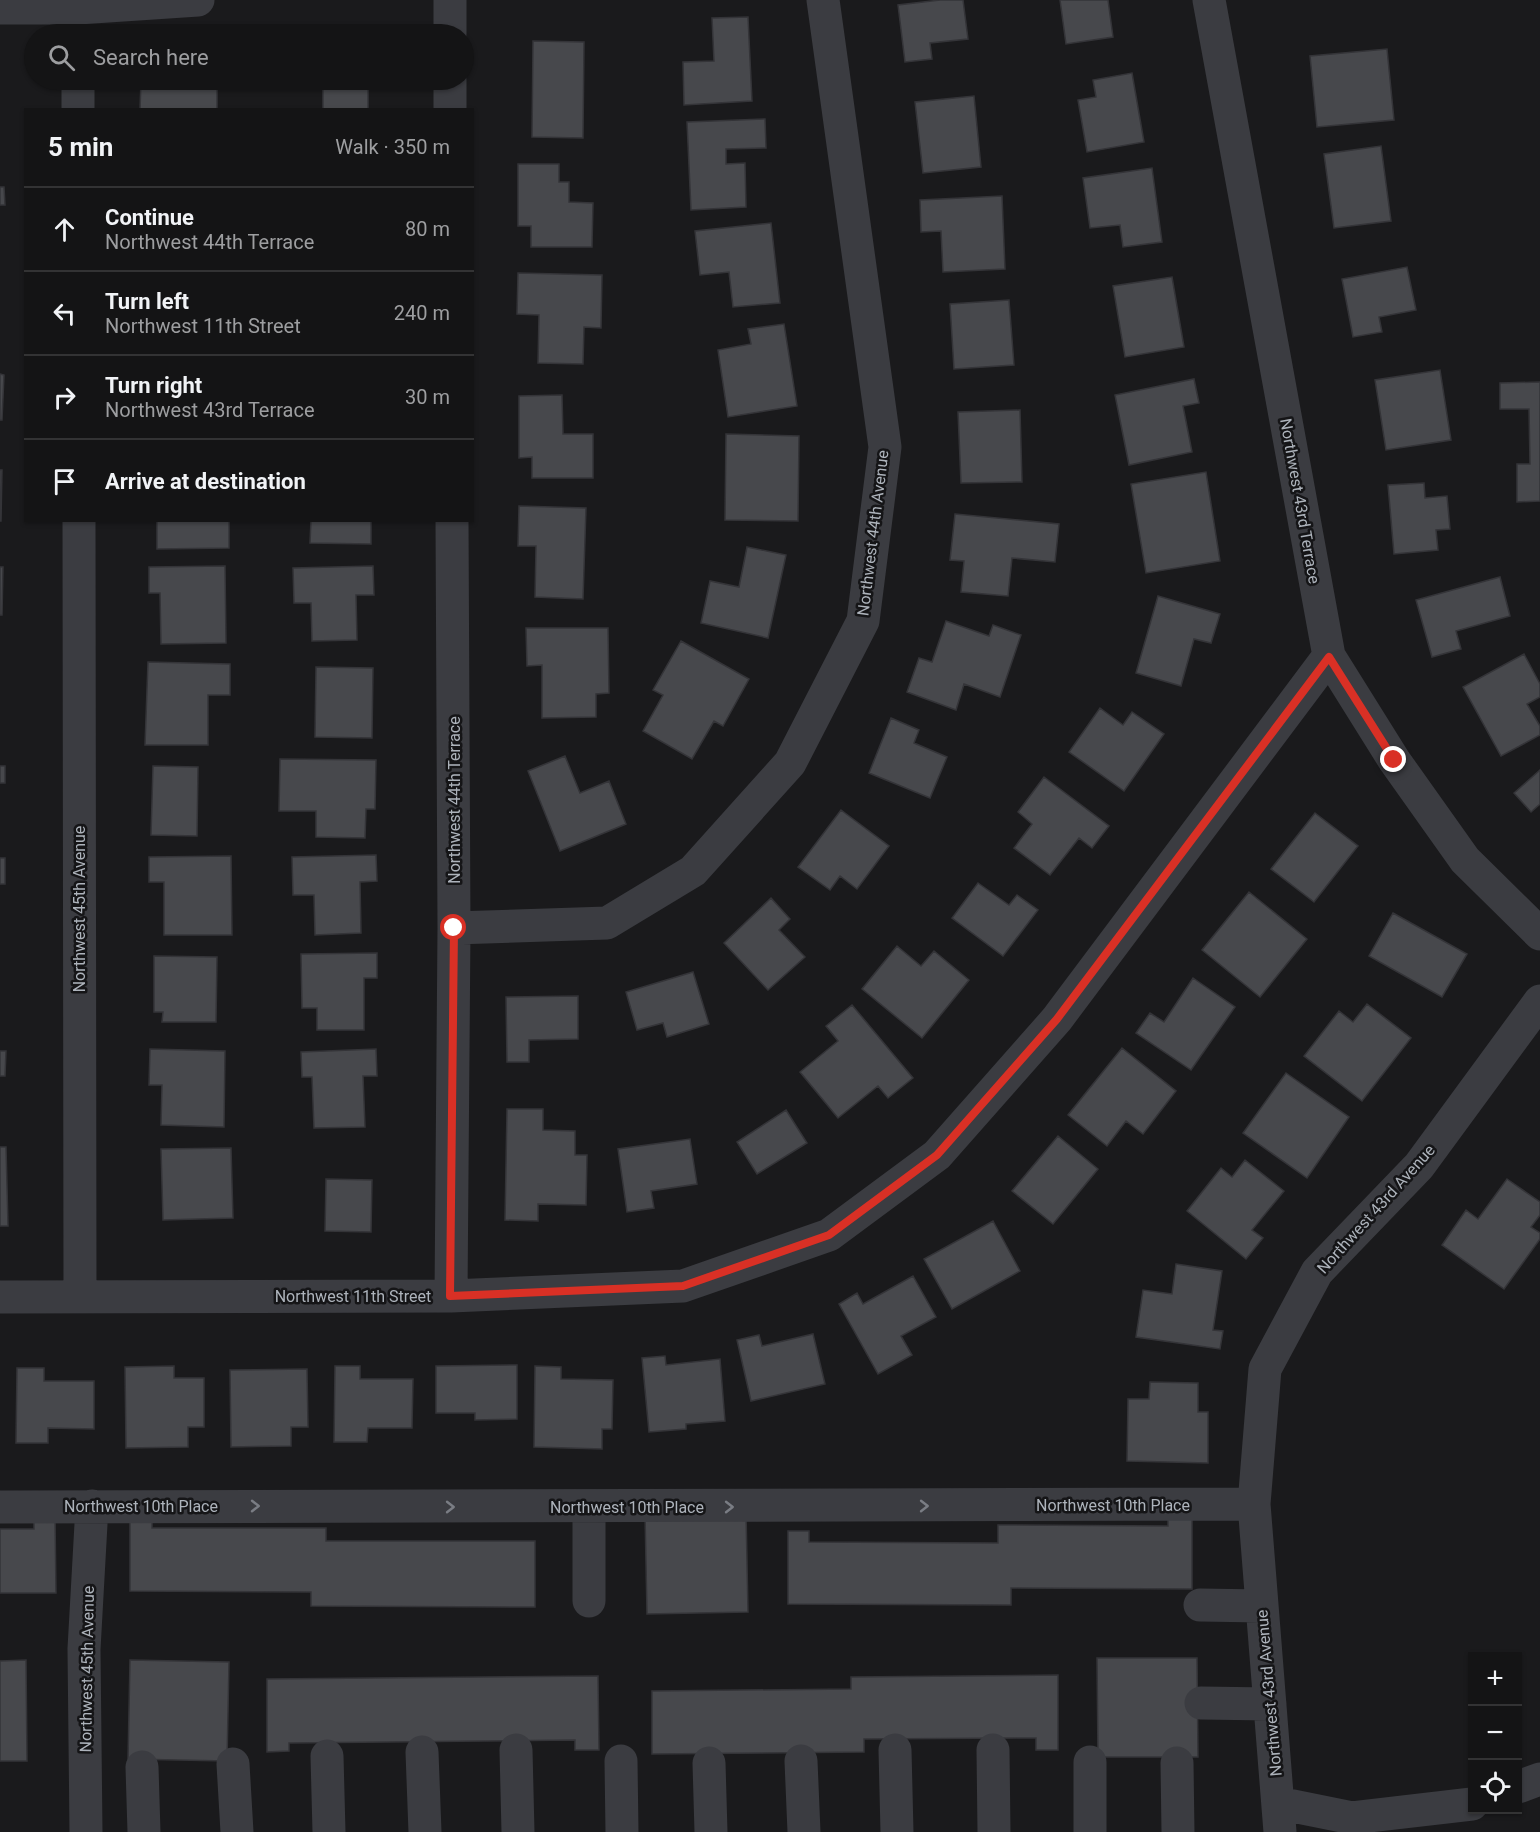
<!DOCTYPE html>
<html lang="en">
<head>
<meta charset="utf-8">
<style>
	:root { --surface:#141415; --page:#212122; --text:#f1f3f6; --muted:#9d9ea0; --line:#333334 }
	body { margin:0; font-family:Roboto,sans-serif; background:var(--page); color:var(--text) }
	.controls { position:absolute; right:18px; bottom:18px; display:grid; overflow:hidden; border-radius:0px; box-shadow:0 2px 4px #0004 }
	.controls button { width:54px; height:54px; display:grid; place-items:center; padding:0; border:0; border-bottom:2px solid var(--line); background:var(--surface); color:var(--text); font:30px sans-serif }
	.stop { position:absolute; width:18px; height:18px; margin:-14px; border:4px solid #d93025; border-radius:50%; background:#fff }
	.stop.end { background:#d93025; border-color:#fff; box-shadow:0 2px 6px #0008 }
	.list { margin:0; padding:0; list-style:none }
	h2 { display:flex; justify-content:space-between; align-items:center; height:78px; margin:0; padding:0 24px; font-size:26px }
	h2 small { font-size:20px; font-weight:400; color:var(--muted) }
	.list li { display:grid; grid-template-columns:39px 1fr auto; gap:18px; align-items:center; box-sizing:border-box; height:84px; padding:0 24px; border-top:2px solid var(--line) }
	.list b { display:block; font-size:22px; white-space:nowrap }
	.list p { margin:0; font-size:20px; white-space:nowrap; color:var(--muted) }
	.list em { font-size:20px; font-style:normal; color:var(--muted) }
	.icon { flex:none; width:33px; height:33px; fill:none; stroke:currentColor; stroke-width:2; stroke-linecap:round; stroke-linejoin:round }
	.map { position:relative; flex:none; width:1540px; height:1832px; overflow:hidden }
	.search { position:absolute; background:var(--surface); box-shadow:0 2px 4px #0004; left:24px; top:24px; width:450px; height:66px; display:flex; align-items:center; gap:15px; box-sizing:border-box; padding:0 21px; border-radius:33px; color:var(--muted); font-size:22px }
	.panel { position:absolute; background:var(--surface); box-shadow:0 2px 4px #0004; left:24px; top:108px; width:450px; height:414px; border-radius:0px }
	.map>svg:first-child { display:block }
	.building { fill:#47484c; stroke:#343438; stroke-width:1.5 }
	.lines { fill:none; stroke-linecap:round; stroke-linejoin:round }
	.minor { stroke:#3b3c41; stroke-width:33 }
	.oneway { stroke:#7a7d84 }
	.route { stroke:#d93025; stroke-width:8 }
	.labels { text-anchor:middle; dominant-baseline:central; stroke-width:5; stroke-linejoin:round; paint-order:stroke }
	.street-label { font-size:16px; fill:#adb3bb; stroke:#151517 }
</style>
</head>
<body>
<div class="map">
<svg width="1540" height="1832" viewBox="0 0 1540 1832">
	<rect width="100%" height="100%" fill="#1a1a1c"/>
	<path class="building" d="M 940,0 L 963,0 L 968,39 L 930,43 L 932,59 L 905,62 L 898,5 Z
		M 1060,0 L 1108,0 L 1113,37 L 1066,44 Z
		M 748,17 L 752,101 L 684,105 L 683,62 L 714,61 L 712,18 Z
		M 533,41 L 584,42 L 583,138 L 532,137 Z
		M 1387,49 L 1394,120 L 1317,127 L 1310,56 Z
		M 1132,73 L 1144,142 L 1087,152 L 1078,100 L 1096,97 L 1093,80 Z
		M 141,80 L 217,80 L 217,110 L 140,110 Z
		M 323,80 L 368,80 L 368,110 L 323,110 Z
		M 974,96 L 981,167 L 923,173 L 915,102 Z
		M 765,119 L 766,148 L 726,149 L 726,164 L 745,163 L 746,207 L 691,210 L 687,122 Z
		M 1381,146 L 1391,221 L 1334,228 L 1324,154 Z
		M 518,164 L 559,164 L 559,182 L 569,182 L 569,202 L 593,203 L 592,247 L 531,247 L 531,226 L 518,226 Z
		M 1152,168 L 1162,242 L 1123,247 L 1120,225 L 1090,228 L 1083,178 Z
		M 0,187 L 4,187 L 5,205 L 0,205 Z
		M 1002,196 L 1005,269 L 943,272 L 941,231 L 921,232 L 920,200 Z
		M 771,223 L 780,303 L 733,307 L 729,272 L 700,275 L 695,231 Z
		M 1407,267 L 1416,310 L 1379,317 L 1382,332 L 1353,337 L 1342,279 Z
		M 518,273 L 602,275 L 601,328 L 584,327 L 583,364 L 538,363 L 539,315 L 517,314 Z
		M 1172,277 L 1184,347 L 1125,357 L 1113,286 Z
		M 1009,300 L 1014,365 L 954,369 L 950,304 Z
		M 784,324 L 797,406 L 728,417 L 718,350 L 751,344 L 748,329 Z
		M 1440,370 L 1451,440 L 1386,450 L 1375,380 Z
		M 0,374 L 4,375 L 2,420 L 0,420 Z
		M 1194,379 L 1199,403 L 1183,406 L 1192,452 L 1129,465 L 1115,395 Z
		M 1540,382 L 1540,501 L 1517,502 L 1517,464 L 1530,464 L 1529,409 L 1500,409 L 1500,383 Z
		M 562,395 L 563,434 L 593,434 L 593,478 L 532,478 L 532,457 L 519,458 L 519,396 Z
		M 1020,410 L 1022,482 L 961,483 L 958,412 Z
		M 726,434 L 799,436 L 798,521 L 725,520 Z
		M 0,470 L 2,470 L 1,521 L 0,521 Z
		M 1206,472 L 1220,561 L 1146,573 L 1131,484 Z
		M 1424,483 L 1425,498 L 1447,496 L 1450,529 L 1436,530 L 1438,550 L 1394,554 L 1388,485 Z
		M 519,506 L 586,508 L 583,599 L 535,597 L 536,546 L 518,546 Z
		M 955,514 L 1059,524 L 1055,562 L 1012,558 L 1008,596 L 961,592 L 964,561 L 950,560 Z
		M 157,520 L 229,520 L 229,548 L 157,549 Z
		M 311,520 L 371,520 L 371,544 L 310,543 Z
		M 747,547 L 786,555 L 768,638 L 701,623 L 710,581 L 739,587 Z
		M 225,566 L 226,643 L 161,644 L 160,593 L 149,593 L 149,567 Z
		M 373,566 L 374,595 L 356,595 L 357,640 L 312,641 L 311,603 L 294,603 L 293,568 Z
		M 0,567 L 3,567 L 2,615 L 0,615 Z
		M 1500,577 L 1510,616 L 1456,631 L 1461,649 L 1432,657 L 1416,600 Z
		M 1158,596 L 1220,614 L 1211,643 L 1194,639 L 1181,686 L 1136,673 Z
		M 946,621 L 989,636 L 993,625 L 1021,635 L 1000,697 L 964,684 L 956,710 L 907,692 L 919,658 L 932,662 Z
		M 526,628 L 608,628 L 609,693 L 596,694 L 596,717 L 542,718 L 542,665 L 527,666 Z
		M 681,641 L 749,679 L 723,726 L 714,721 L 692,759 L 643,731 L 663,695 L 653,690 Z
		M 1524,654 L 1540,684 L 1540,697 L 1527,704 L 1540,726 L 1540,735 L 1501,756 L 1463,687 Z
		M 148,662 L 230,664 L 230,695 L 208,695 L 208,745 L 145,745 Z
		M 316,667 L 373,668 L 372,738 L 315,737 Z
		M 1100,708 L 1123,725 L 1132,712 L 1164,734 L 1124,791 L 1069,752 Z
		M 891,718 L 919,730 L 914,743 L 947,757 L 930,798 L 869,773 Z
		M 565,756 L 580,793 L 609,781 L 626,824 L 560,851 L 528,771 Z
		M 280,759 L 376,760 L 375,809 L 366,809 L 365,838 L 316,837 L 316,811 L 279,811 Z
		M 0,766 L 5,766 L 5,783 L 0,783 Z
		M 153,766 L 198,767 L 197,836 L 151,835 Z
		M 1540,770 L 1540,804 L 1531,812 L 1514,793 Z
		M 1044,777 L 1109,826 L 1092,848 L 1079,838 L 1050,875 L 1014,848 L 1032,824 L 1018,812 Z
		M 841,810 L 889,846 L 857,889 L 840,876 L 830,890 L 798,867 Z
		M 1315,813 L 1358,846 L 1314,902 L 1271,869 Z
		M 376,855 L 377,881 L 360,882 L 361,933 L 315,935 L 314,895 L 293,895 L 292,857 Z
		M 231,856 L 232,935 L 164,935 L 164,882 L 149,882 L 149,857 Z
		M 0,858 L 5,858 L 5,884 L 0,884 Z
		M 978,883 L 1009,905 L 1017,895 L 1038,910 L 1003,956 L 952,918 Z
		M 1249,892 L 1307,939 L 1260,997 L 1202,950 Z
		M 771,898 L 790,919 L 779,930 L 805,957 L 768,990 L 724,943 Z
		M 1393,913 L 1467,954 L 1442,997 L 1369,956 Z
		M 897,946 L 921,966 L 934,951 L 969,980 L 922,1038 L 862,989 Z
		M 377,953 L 377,978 L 364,978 L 364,1030 L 317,1030 L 317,1008 L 302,1008 L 301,954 Z
		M 154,956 L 217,957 L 216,1022 L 162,1022 L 163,1012 L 154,1012 Z
		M 693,972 L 709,1024 L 667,1037 L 663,1023 L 637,1030 L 626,992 Z
		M 1193,978 L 1235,1007 L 1191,1070 L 1136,1033 L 1150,1013 L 1164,1022 Z
		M 578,996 L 578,1039 L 529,1040 L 529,1062 L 507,1062 L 506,997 Z
		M 1367,1004 L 1411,1038 L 1362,1101 L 1304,1056 L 1339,1011 L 1353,1022 Z
		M 852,1005 L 913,1078 L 888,1098 L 878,1086 L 838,1118 L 800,1072 L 838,1041 L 826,1026 Z
		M 1122,1048 L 1176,1091 L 1143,1134 L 1126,1121 L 1107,1146 L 1068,1115 Z
		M 150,1049 L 225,1051 L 224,1127 L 161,1125 L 162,1085 L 149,1085 Z
		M 376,1049 L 377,1076 L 363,1076 L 365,1127 L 314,1128 L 312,1077 L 302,1077 L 301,1052 Z
		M 0,1051 L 6,1051 L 5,1076 L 0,1076 Z
		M 1286,1073 L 1349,1117 L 1307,1178 L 1243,1133 Z
		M 507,1109 L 543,1109 L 543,1130 L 575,1131 L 575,1155 L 587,1155 L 586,1205 L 538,1204 L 538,1221 L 505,1220 Z
		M 786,1110 L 807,1143 L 757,1174 L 737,1142 Z
		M 1058,1136 L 1098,1169 L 1053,1224 L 1012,1191 Z
		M 690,1139 L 697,1184 L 651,1191 L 654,1208 L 627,1212 L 618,1149 Z
		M 0,1147 L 6,1147 L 8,1226 L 0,1226 Z
		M 231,1148 L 233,1218 L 163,1220 L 161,1149 Z
		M 1245,1160 L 1284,1191 L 1252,1230 L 1263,1238 L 1246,1259 L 1187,1211 L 1221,1168 L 1232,1177 Z
		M 326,1179 L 372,1180 L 371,1232 L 325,1231 Z
		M 1507,1179 L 1540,1202 L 1540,1215 L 1531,1227 L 1540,1233 L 1540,1239 L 1504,1289 L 1442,1245 L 1466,1210 L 1478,1219 Z
		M 993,1221 L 1020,1271 L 952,1309 L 924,1259 Z
		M 1176,1264 L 1222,1271 L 1213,1330 L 1223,1331 L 1220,1349 L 1136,1337 L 1143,1290 L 1172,1294 Z
		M 913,1276 L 936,1317 L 901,1336 L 912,1355 L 878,1374 L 839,1304 L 857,1293 L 863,1304 Z
		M 813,1334 L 825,1384 L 751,1401 L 737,1340 L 759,1335 L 762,1346 Z
		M 665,1356 L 666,1365 L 720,1359 L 725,1421 L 686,1424 L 686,1429 L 649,1432 L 642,1358 Z
		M 517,1365 L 517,1419 L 475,1420 L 475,1413 L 436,1413 L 436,1366 Z
		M 174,1366 L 174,1378 L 204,1378 L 204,1427 L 188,1427 L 188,1447 L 126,1448 L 125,1367 Z
		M 335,1366 L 360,1366 L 360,1379 L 413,1379 L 412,1428 L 368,1428 L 367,1442 L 334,1442 Z
		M 535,1366 L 561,1367 L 561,1379 L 613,1380 L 612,1429 L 602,1429 L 602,1449 L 534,1447 Z
		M 17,1368 L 44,1368 L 44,1381 L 94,1381 L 94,1429 L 48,1428 L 48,1443 L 16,1443 Z
		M 307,1369 L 308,1427 L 291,1427 L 291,1446 L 231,1447 L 230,1370 Z
		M 1150,1382 L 1198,1383 L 1198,1412 L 1208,1412 L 1208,1463 L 1127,1461 L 1128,1399 L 1149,1399 Z
		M 746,1512 L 748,1612 L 647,1614 L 645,1514 Z
		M 1168,1515 L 1192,1515 L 1192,1589 L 1011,1588 L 1011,1605 L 788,1604 L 788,1531 L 809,1531 L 809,1542 L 998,1543 L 998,1525 L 1168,1526 Z
		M 34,1517 L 55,1517 L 56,1593 L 0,1593 L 0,1529 L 34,1529 Z
		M 130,1517 L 152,1517 L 152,1528 L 326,1528 L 326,1541 L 535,1541 L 535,1607 L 311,1606 L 311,1592 L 130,1591 Z
		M 1097,1658 L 1197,1658 L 1198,1757 L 1098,1757 Z
		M 26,1660 L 27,1761 L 0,1761 L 0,1661 Z
		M 130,1660 L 229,1662 L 227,1761 L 128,1759 Z
		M 1058,1675 L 1058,1750 L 1036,1750 L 1036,1738 L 864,1739 L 864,1752 L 652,1754 L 652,1691 L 851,1689 L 851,1677 Z
		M 598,1676 L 599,1750 L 575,1750 L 575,1740 L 289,1743 L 289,1751 L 267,1752 L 267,1679 Z"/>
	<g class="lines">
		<path class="minor" d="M 450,0 L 450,34
			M 1209,0 L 1329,656 L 1394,760 L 1465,860 L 1540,934
			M 0,8 L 78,8 L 198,0
			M 78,80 L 78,110
			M 450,80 L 450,110
			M 79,520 L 80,1297
			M 454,928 L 607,923 L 693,871 L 790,763 L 863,621 L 885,447 L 823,0
			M 451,1296 L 454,928 L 452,520
			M 0,1297 L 451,1296 L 683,1286 L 829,1235 L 937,1155 L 1057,1019 L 1329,656
			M 0,1507 L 1254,1504
			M 589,1507 L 589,1601
			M 1200,1605 L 1262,1606
			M 1201,1703 L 1270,1704
			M 516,1750 L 518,1832
			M 895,1750 L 897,1832
			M 993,1750 L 994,1832
			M 422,1752 L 425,1832
			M 327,1756 L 329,1832
			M 621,1761 L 622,1832
			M 801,1761 L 804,1832
			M 1090,1762 L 1090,1832
			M 709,1763 L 711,1832
			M 1177,1763 L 1178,1832
			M 233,1764 L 237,1832
			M 142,1767 L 144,1832
			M 1518,1787 L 1540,1779
			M 1278,1803 L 1352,1818 L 1472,1804
			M 86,1832 L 84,1649 L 92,1506
			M 1280,1832 L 1254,1504 L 1265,1369 L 1317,1272 L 1419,1166 L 1540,1001"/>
	</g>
	<defs><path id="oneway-chevron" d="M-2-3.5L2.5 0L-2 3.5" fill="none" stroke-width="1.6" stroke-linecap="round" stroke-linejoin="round" transform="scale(1.5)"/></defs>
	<g class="oneway">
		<use href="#oneway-chevron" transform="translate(255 1506)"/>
		<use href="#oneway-chevron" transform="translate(924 1506)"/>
		<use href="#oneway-chevron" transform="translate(450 1507)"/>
		<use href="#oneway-chevron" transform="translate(729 1507)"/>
	</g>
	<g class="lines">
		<path class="route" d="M 454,928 L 450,1296 L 683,1286 L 829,1235 L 937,1155 L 1057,1019 L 1329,657 L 1394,760"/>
	</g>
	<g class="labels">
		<g class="street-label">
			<text transform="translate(1300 501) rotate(80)">Northwest 43rd Terrace</text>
			<text transform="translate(873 533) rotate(-83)">Northwest 44th Avenue</text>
			<text transform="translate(454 800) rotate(-90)">Northwest 44th Terrace</text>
			<text transform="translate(79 909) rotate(-90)">Northwest 45th Avenue</text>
			<text transform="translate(1376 1209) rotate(-48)">Northwest 43rd Avenue</text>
			<text x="353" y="1296">Northwest 11th Street</text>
			<text x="1113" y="1505">Northwest 10th Place</text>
			<text x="141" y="1506">Northwest 10th Place</text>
			<text x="627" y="1507">Northwest 10th Place</text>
			<text transform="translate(87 1669) rotate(-89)">Northwest 45th Avenue</text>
			<text transform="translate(1269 1693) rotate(-95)">Northwest 43rd Avenue</text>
		</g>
	</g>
</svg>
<div class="controls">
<button>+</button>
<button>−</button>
<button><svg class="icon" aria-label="locate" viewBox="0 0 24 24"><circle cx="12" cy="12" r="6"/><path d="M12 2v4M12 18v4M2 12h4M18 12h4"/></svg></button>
</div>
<div class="stop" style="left:454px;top:928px"></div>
<div class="stop end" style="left:1394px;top:760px"></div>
<div class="search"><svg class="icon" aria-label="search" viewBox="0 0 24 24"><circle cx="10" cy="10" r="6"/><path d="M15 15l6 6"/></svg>Search here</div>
<section class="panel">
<h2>5 min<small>Walk · 350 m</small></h2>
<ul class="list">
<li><svg class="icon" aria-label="ahead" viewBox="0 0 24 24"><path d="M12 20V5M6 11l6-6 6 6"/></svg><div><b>Continue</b><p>Northwest 44th Terrace</p></div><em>80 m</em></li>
<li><svg class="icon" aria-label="left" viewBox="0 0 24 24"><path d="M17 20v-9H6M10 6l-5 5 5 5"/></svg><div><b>Turn left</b><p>Northwest 11th Street</p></div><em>240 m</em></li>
<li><svg class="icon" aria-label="right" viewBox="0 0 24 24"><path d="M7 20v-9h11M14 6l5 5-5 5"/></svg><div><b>Turn right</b><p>Northwest 43rd Terrace</p></div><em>30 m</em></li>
<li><svg class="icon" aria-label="arrive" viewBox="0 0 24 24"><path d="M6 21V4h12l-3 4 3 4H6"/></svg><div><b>Arrive at destination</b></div></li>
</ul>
</section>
</div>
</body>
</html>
